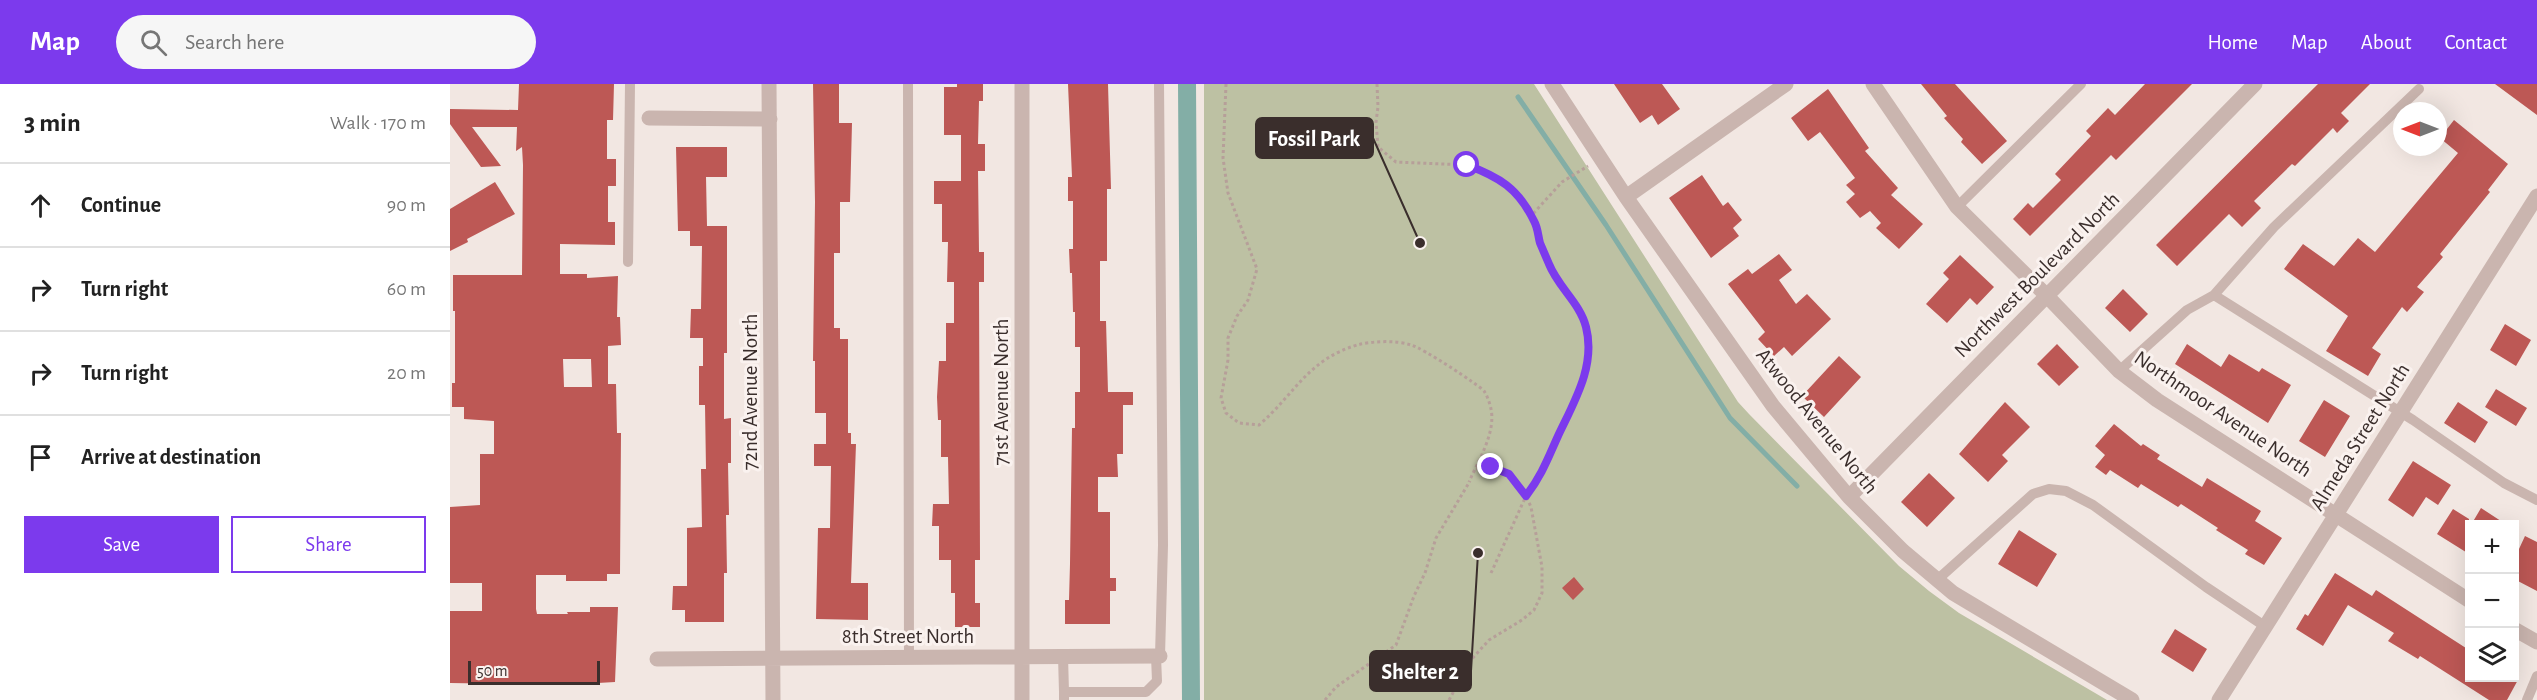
<!DOCTYPE html>
<html lang="en">
<head>
<meta charset="utf-8">
<style>
	:root { --surface:#fff; --page:#f6f6f6; --text:#222; --muted:#767676; --line:#e0e0e0; --accent:#7c3aed }
	body { margin:0; font-family:"Alegreya Sans",sans-serif; background:var(--page); color:var(--text) }
	.controls { position:absolute; right:18px; bottom:18px; display:grid; overflow:hidden; border-radius:0px; box-shadow:0 6px 24px #0002 }
	.controls button { width:54px; height:54px; display:grid; place-items:center; padding:0; border:0; border-bottom:2px solid var(--line); background:var(--surface); color:var(--text); font:30px sans-serif }
	.compass { position:absolute; left:1943px; top:18px; width:54px; height:54px; border-radius:50%; background:var(--surface); box-shadow:0 6px 24px #0002; rotate:270deg }
	.scale { position:absolute; left:18px; bottom:15px; width:132px; box-sizing:border-box; padding-left:6px; border:3px solid #3a2e2c; border-top:0; font-size:16px; line-height:21px; white-space:nowrap; color:#3a2e2c; -webkit-text-stroke:4px #faf2ef; paint-order:stroke }
	.stop { position:absolute; width:18px; height:18px; margin:-14px; border:4px solid #7c3aed; border-radius:50%; background:#fff }
	.stop.end { background:#7c3aed; border-color:#fff; box-shadow:0 2px 6px #0008 }
	.list { margin:0; padding:0; list-style:none }
	h2 { display:flex; justify-content:space-between; align-items:center; height:78px; margin:0; padding:0 24px; font-size:26px }
	h2 small { font-size:20px; font-weight:400; color:var(--muted) }
	.list li { display:grid; grid-template-columns:39px 1fr auto; gap:18px; align-items:center; box-sizing:border-box; height:84px; padding:0 24px; border-top:2px solid var(--line) }
	.list b { display:block; font-size:22px; white-space:nowrap }
	.list em { font-size:20px; font-style:normal; color:var(--muted) }
	.actions { display:flex; gap:12px; padding:18px 24px }
	.actions a { flex:1; padding:14px 0; border:2px solid var(--accent); border-radius:0px; text-align:center; font-size:21px; color:var(--accent) }
	.actions .main { background:var(--accent); color:#fff }
	.icon { flex:none; width:33px; height:33px; fill:none; stroke:currentColor; stroke-width:2; stroke-linecap:round; stroke-linejoin:round }
	.map { position:relative; flex:none; width:2087px; height:616px; overflow:hidden }
	header { display:flex; align-items:center; gap:36px; box-sizing:border-box; height:84px; padding:0 30px; background:var(--accent); color:#fff }
	header strong { font-size:28px }
	nav { display:flex; gap:33px; margin-inline-start:auto; font-size:21px }
	.search { width:420px; height:54px; background:var(--page); display:flex; align-items:center; gap:15px; box-sizing:border-box; padding:0 21px; border-radius:33px; color:var(--muted); font-size:22px }
	main { display:flex }
	aside { flex:1; background:var(--surface) }
	.map>svg:first-child { display:block }
	.green { fill:#bdc1a3 }
	.lines { fill:none; stroke-linecap:round; stroke-linejoin:round }
	.stream { stroke:#83aea6; stroke-width:5 }
	.canal { stroke:#83aea6; stroke-width:18 }
	.building { fill:#bd5855; fill-rule:evenodd }
	.path { stroke:#b69f99; stroke-width:3; stroke-dasharray:3 3; stroke-linecap:butt }
	.service { stroke:#cab5af; stroke-width:10 }
	.minor { stroke:#cab5af; stroke-width:15 }
	.route { stroke:#7c3aed; stroke-width:8 }
	.labels { text-anchor:middle; dominant-baseline:central; stroke-width:6; stroke-linejoin:round; paint-order:stroke }
	.street-label { font-size:21px; fill:#3a2e2c; stroke:#faf2ef }
	.leader { fill:none; stroke:#3a2e2c; stroke-width:2 }
	.callout-dot { fill:#3a2e2c; stroke:#faf2ef; stroke-width:2 }
	.callout { fill:#3a2e2c; stroke:#3a2e2c; stroke-width:2 }
	.callout-label { font-size:22px; text-anchor:middle; font-weight:bold; fill:#fff }
</style>
</head>
<body>
<header>
<strong>Map</strong>
<div class="search"><svg class="icon" aria-label="search" viewBox="0 0 24 24"><circle cx="10" cy="10" r="6"/><path d="M15 15l6 6"/></svg>Search here</div>
<nav><a>Home</a><a>Map</a><a>About</a><a>Contact</a></nav>
</header>
<main>
<aside>
<h2>3 min<small>Walk · 170 m</small></h2>
<ul class="list">
<li><svg class="icon" aria-label="ahead" viewBox="0 0 24 24"><path d="M12 20V5M6 11l6-6 6 6"/></svg><div><b>Continue</b></div><em>90 m</em></li>
<li><svg class="icon" aria-label="right" viewBox="0 0 24 24"><path d="M7 20v-9h11M14 6l5 5-5 5"/></svg><div><b>Turn right</b></div><em>60 m</em></li>
<li><svg class="icon" aria-label="right" viewBox="0 0 24 24"><path d="M7 20v-9h11M14 6l5 5-5 5"/></svg><div><b>Turn right</b></div><em>20 m</em></li>
<li><svg class="icon" aria-label="arrive" viewBox="0 0 24 24"><path d="M6 21V4h12l-3 4 3 4H6"/></svg><div><b>Arrive at destination</b></div></li>
</ul>
<div class="actions"><a class="main">Save</a><a>Share</a></div>
</aside>
<div class="map">
<svg width="2087" height="616" viewBox="0 0 2087 616">
	<rect width="100%" height="100%" fill="#f2e7e2"/>
	<path class="green" d="M 754,0 L 1084,0 L 1288,318 L 1299,330 L 1449,482 L 1479,507 L 1509,529 L 1657,616 L 754,616 Z"/>
	<g class="lines">
		<path class="stream" d="M 1068,13 L 1156,141 L 1280,334 L 1347,402"/>
		<path class="canal" d="M 737,0 L 741,616"/>
	</g>
	<path class="building" d="M 69,0 L 164,0 L 163,36 L 157,36 L 157,75 L 166,75 L 166,102 L 158,102 L 158,138 L 165,138 L 165,161 L 110,160 L 110,190 L 137,190 L 137,194 L 168,192 L 167,233 L 170,233 L 171,261 L 158,262 L 158,300 L 166,300 L 167,349 L 171,349 L 170,490 L 157,490 L 157,497 L 116,497 L 116,491 L 86,491 L 86,525 L 87,530 L 118,530 L 117,528 L 140,528 L 140,523 L 168,523 L 165,598 L 113,601 L 0,599 L 0,527 L 32,527 L 32,499 L 0,499 L 0,423 L 30,421 L 30,370 L 44,370 L 44,337 L 14,335 L 14,323 L 2,323 L 2,299 L 5,299 L 5,227 L 3,227 L 3,191 L 72,191 L 73,81 L 72,63 L 66,67 L 67,43 L 22,43 L 51,82 L 31,83 L 0,40 L 0,25 L 68,26 ZM 113,275 L 141,275 L 142,303 L 114,303 Z
		M 363,0 L 389,0 L 389,39 L 402,39 L 400,118 L 390,118 L 390,169 L 384,169 L 384,244 L 390,244 L 390,255 L 398,255 L 398,349 L 401,349 L 401,360 L 406,360 L 401,499 L 418,499 L 418,536 L 366,535 L 368,444 L 380,444 L 381,382 L 364,382 L 364,360 L 376,360 L 376,329 L 365,329 L 365,277 L 363,277 L 365,118 Z
		M 507,0 L 533,0 L 533,17 L 529,17 L 528,60 L 535,60 L 535,87 L 528,87 L 529,168 L 534,168 L 534,198 L 529,198 L 530,476 L 525,476 L 525,519 L 530,519 L 530,543 L 505,543 L 505,509 L 501,509 L 501,476 L 489,476 L 489,442 L 482,442 L 483,420 L 499,420 L 498,373 L 491,373 L 491,336 L 488,336 L 487,313 L 489,277 L 496,277 L 496,239 L 504,239 L 504,198 L 497,198 L 498,158 L 492,158 L 492,120 L 484,120 L 484,97 L 511,97 L 511,51 L 494,51 L 494,3 L 507,3 Z
		M 618,0 L 658,0 L 661,105 L 657,105 L 657,177 L 650,177 L 650,237 L 656,237 L 658,308 L 683,308 L 683,321 L 673,321 L 673,370 L 667,370 L 668,393 L 648,393 L 648,428 L 660,428 L 660,494 L 666,494 L 666,507 L 660,507 L 660,540 L 615,540 L 615,516 L 619,516 L 620,480 L 622,344 L 625,344 L 625,308 L 630,308 L 630,263 L 625,263 L 625,228 L 623,228 L 622,189 L 620,189 L 619,165 L 623,165 L 623,117 L 618,117 L 618,93 L 622,93 Z
		M 1164,0 L 1212,0 L 1230,25 L 1208,41 L 1202,31 L 1190,39 Z
		M 1471,0 L 1505,0 L 1557,57 L 1532,80 L 1511,58 L 1513,55 L 1494,34 L 1497,32 Z
		M 1695,0 L 1742,0 L 1666,76 L 1661,71 L 1580,152 L 1563,135 L 1578,119 L 1583,124 L 1611,96 L 1605,90 L 1641,52 L 1636,47 L 1658,24 L 1665,31 Z
		M 1868,0 L 1920,0 L 1891,29 L 1899,37 L 1887,49 L 1883,44 L 1845,82 L 1842,80 L 1804,117 L 1811,124 L 1792,143 L 1779,130 L 1727,182 L 1706,161 Z
		M 2045,0 L 2087,0 L 2087,31 Z
		M 1378,5 L 1419,64 L 1415,67 L 1448,104 L 1441,111 L 1473,140 L 1449,165 L 1426,144 L 1431,139 L 1420,127 L 1410,134 L 1396,118 L 1405,110 L 1396,101 L 1405,94 L 1370,48 L 1358,57 L 1341,34 Z
		M 2004,36 L 2058,80 L 2038,106 L 2040,108 L 1990,170 L 1993,173 L 1967,203 L 1974,208 L 1957,228 L 1952,223 L 1922,264 L 1931,270 L 1918,292 L 1876,267 L 1898,232 L 1834,185 L 1853,160 L 1884,182 L 1908,154 L 1925,168 L 2008,69 L 1990,54 Z
		M 226,63 L 277,63 L 277,93 L 256,93 L 257,142 L 277,142 L 277,269 L 274,269 L 274,335 L 281,334 L 281,379 L 278,379 L 279,431 L 276,431 L 277,489 L 274,489 L 274,538 L 235,538 L 235,526 L 222,526 L 223,502 L 237,502 L 237,444 L 252,443 L 251,385 L 256,385 L 255,321 L 249,321 L 249,282 L 253,282 L 253,254 L 240,254 L 241,225 L 251,225 L 252,162 L 240,162 L 240,147 L 228,147 Z
		M 1252,91 L 1273,122 L 1278,118 L 1292,136 L 1283,144 L 1289,152 L 1261,174 L 1219,114 Z
		M 45,98 L 65,130 L 17,155 L 18,158 L 0,167 L 0,125 Z
		M 1329,170 L 1342,186 L 1329,196 L 1346,220 L 1357,210 L 1381,235 L 1342,272 L 1334,263 L 1324,272 L 1308,255 L 1315,248 L 1278,200 L 1298,185 L 1302,190 Z
		M 1510,171 L 1544,203 L 1527,221 L 1520,214 L 1497,239 L 1476,220 L 1499,195 L 1493,189 Z
		M 1673,205 L 1698,230 L 1680,248 L 1655,224 Z
		M 2055,240 L 2081,256 L 2066,282 L 2040,266 Z
		M 1607,260 L 1629,283 L 1609,302 L 1587,280 Z
		M 1737,260 L 1771,283 L 1779,270 L 1809,288 L 1812,284 L 1841,301 L 1818,339 L 1725,280 Z
		M 1389,272 L 1411,293 L 1374,333 L 1352,312 Z
		M 2046,305 L 2077,324 L 2066,342 L 2035,323 Z
		M 1874,316 L 1900,332 L 1875,373 L 1849,357 Z
		M 1555,318 L 1580,343 L 1552,371 L 1558,377 L 1538,398 L 1509,370 Z
		M 2008,318 L 2038,338 L 2025,359 L 1994,339 Z
		M 1664,340 L 1691,362 L 1693,360 L 1710,371 L 1707,375 L 1752,403 L 1757,394 L 1811,427 L 1805,437 L 1832,454 L 1814,481 L 1795,470 L 1798,466 L 1766,446 L 1768,444 L 1731,420 L 1728,423 L 1691,400 L 1688,404 L 1660,386 L 1656,391 L 1645,383 L 1655,371 L 1645,362 Z
		M 1963,377 L 2001,401 L 1988,421 L 1976,413 L 1963,433 L 1938,416 Z
		M 1479,389 L 1505,414 L 1477,443 L 1451,418 Z
		M 2031,424 L 2057,441 L 2021,441 Z
		M 2003,425 L 2019,435 L 2019,470 L 1987,450 Z
		M 1569,446 L 1607,470 L 1587,503 L 1548,480 Z
		M 2075,452 L 2087,458 L 2087,507 L 2064,495 L 2064,463 L 2069,465 Z
		M 1885,489 L 1922,512 L 1926,506 L 2019,566 L 2019,594 L 2069,594 L 2057,616 L 2039,616 L 1970,572 L 1968,575 L 1938,557 L 1944,549 L 1898,521 L 1873,562 L 1846,545 L 1855,530 L 1858,532 Z
		M 1124,493 L 1134,505 L 1123,516 L 1112,504 Z
		M 1725,545 L 1757,565 L 1743,588 L 1711,568 Z"/>
	<g class="lines">
		<path class="path" d="M 776,0 L 773,74 L 778,109 L 807,185 L 798,216 L 787,232 L 778,254 L 778,276 L 771,314 L 776,329 L 789,339 L 809,341 C 845,310 857,276 907,261 C 922,257 946,256 961,261 C 971,263 1029,301 1034,307 C 1037,311 1040,320 1041,325 C 1046,349 1028,377 1019,398
			M 927,0 L 928,23 L 926,38 L 928,63 L 946,78 L 1017,81 L 1045,92 L 1063,105 L 1081,132 L 1112,98 L 1138,82
			M 1041,489 L 1076,412 L 1094,387 L 1127,312 L 1134,294 L 1138,265 L 1136,243 L 1127,223 L 1101,185 L 1081,132
			M 875,616 L 886,603 L 946,561 L 964,512 L 975,489 L 986,454 L 1020,397
			M 999,616 L 1021,576 L 1039,556 L 1072,536 L 1084,526 L 1092,509 L 1092,483 L 1081,423 L 1076,412 L 1059,390 L 1041,383 L 1026,385"/>
		<path class="service" d="M 458,0 L 459,573
			M 709,0 L 713,461 L 710,572
			M 1507,123 L 1631,0
			M 178,178 L 180,0
			M 1764,211 L 1963,336 L 2054,399 L 2087,416
			M 1669,287 L 1737,226 L 1764,211 L 1824,143 L 1969,5
			M 1487,496 L 1583,410 L 1599,405 L 1616,407 L 1643,421 L 1756,503 L 1816,543
			M 613,572 L 614,608
			M 614,616 L 614,608 L 696,608 L 707,597 L 706,572
			M 2077,616 L 2087,592"/>
		<path class="minor" d="M 319,0 L 323,616
			M 572,0 L 572,616
			M 1102,0 L 1176,113 L 1323,322 L 1399,413 L 1453,467 L 1503,509 L 1682,616
			M 1423,0 L 1507,123 L 1596,211 L 1669,287 L 1707,316 L 2020,517
			M 199,34 L 320,35
			M 1176,113 L 1336,0
			M 1399,413 L 1805,0
			M 2064,545 L 2087,558
			M 207,575 L 710,572
			M 1769,616 L 2087,112"/>
	</g>
	<g class="lines">
		<path class="route" d="M 1017,81 C 1049,93 1068,104 1084,137 C 1088,144 1088,152 1090,159 C 1093,166 1096,173 1099,180 C 1108,203 1130,219 1136,243 C 1146,282 1124,318 1108,352 C 1098,374 1092,391 1076,412 L 1059,390 L 1041,383"/>
	</g>
	<g class="labels">
		<g class="street-label">
			<text transform="translate(1587 191) rotate(-45)">Northwest Boulevard North</text>
			<text transform="translate(300 308) rotate(-90)">72nd Avenue North</text>
			<text transform="translate(551 308) rotate(-90)">71st Avenue North</text>
			<text transform="translate(1773 330) rotate(34)">Northmoor Avenue North</text>
			<text transform="translate(1367 337) rotate(51)">Atwood Avenue North</text>
			<text transform="translate(1910 353) rotate(-58)">Almeda Street North</text>
			<text x="458" y="552">8th Street North</text>
		</g>
	</g>
	<path class="leader" d="M970 159L923 54M1028 469L1021 587"/>
	<g class="callout-dot">
		<circle cx="970" cy="159" r="6"/>
		<circle cx="1028" cy="469" r="6"/>
	</g>
	<g class="callout">
		<rect x="806" y="34" width="117" height="40" rx="6"/>
		<rect x="920" y="567" width="101" height="40" rx="6"/>
	</g>
	<g class="callout-label">
		<text x="864" y="62">Fossil Park</text>
		<text x="970" y="595">Shelter 2</text>
	</g>
</svg>
<div class="controls">
<button>+</button>
<button>−</button>
<button><svg class="icon" aria-label="layers" viewBox="0 0 24 24"><path d="M12 4l9 5-9 5-9-5zM3 14l9 5 9-5"/></svg></button>
</div>
<svg class="compass" viewBox="-18 -18 36 36"><path d="M0-13l5 13h-10z" fill="#e53935"/><path d="M0 13l5-13h-10z" fill="#767676"/></svg>
<div class="scale">50 m</div>
<div class="stop" style="left:1017px;top:81px"></div>
<div class="stop end" style="left:1041px;top:383px"></div>
</div>
</main>
</body>
</html>
